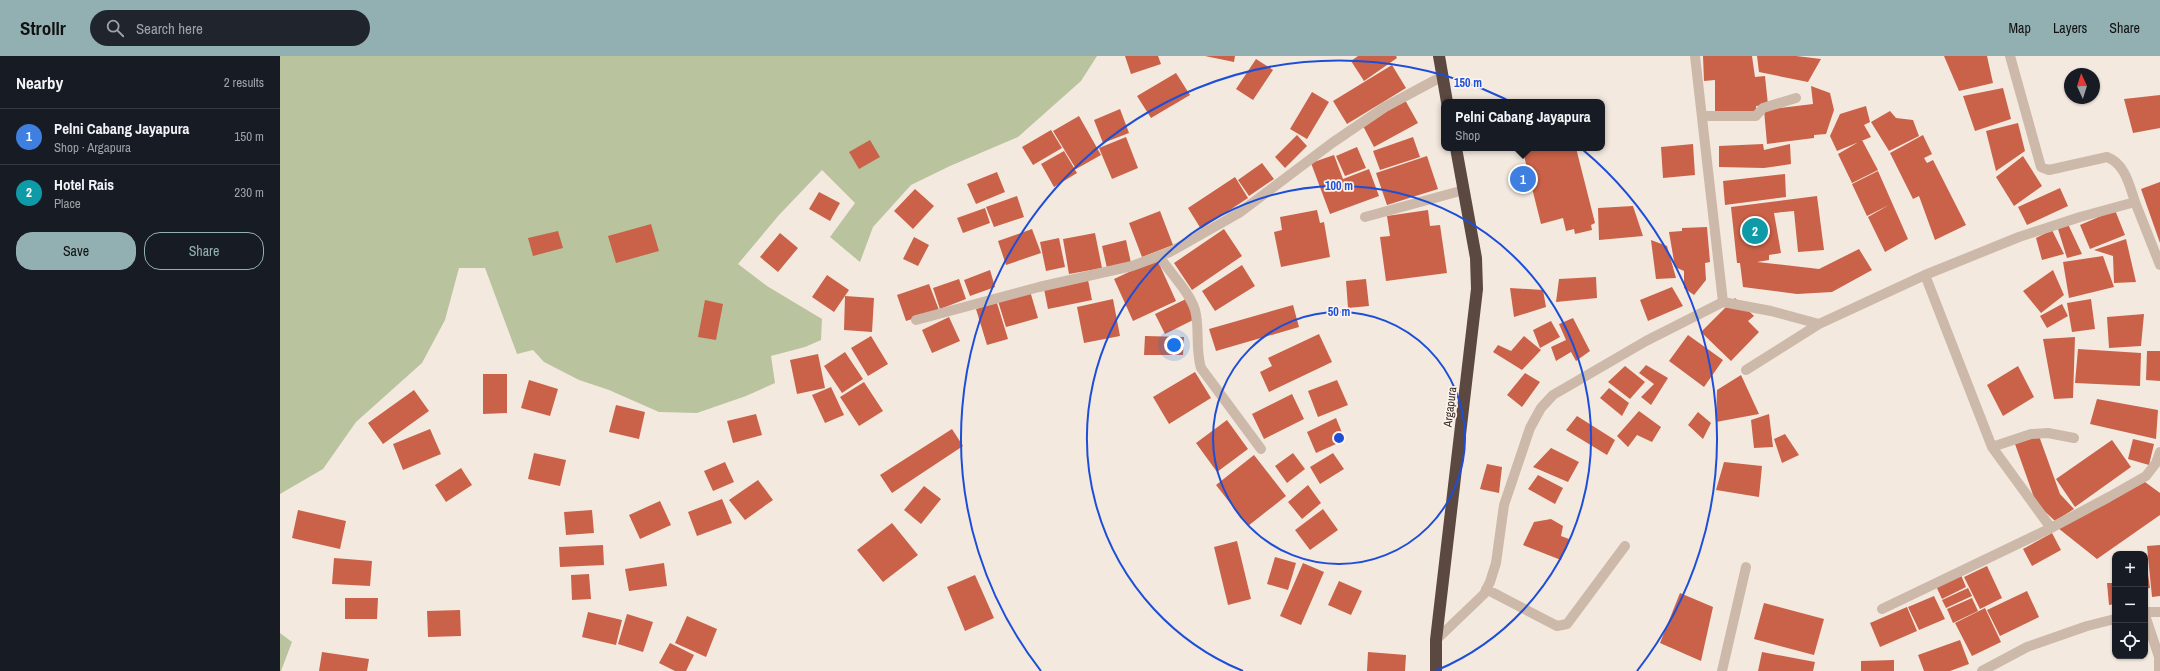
<!DOCTYPE html>
<html lang="en">
<head>
<meta charset="utf-8">
<style>
	:root { --surface:#171b24; --page:#20242c; --text:#f1f3f6; --muted:#9ea1a6; --line:#363941; --accent:#92afb1 }
	body { margin:0; font-family:"Archivo Narrow",sans-serif; background:var(--page); color:var(--text) }
	.controls { position:absolute; right:12px; bottom:12px; display:grid; overflow:hidden; border-radius:8px; box-shadow:0 1px 3px #0004 }
	.controls button { width:36px; height:36px; display:grid; place-items:center; padding:0; border:0; border-bottom:1px solid var(--line); background:var(--surface); color:var(--text); font:20px sans-serif }
	.compass { position:absolute; left:1784px; top:12px; width:36px; height:36px; border-radius:50%; background:var(--surface); box-shadow:0 1px 3px #0004; rotate:356deg }
	.you { position:absolute; left:894px; top:289px; width:14px; height:14px; margin:-10px; border:3px solid #fff; border-radius:50%; background:#1a73e8; box-shadow:0 0 0 6px #1a73e833 }
	.badge { display:grid; place-items:center; width:26px; height:26px; border-radius:50%; background:var(--accent); color:#fff; font-size:13px; font-weight:700 }
	.pin { position:absolute; translate:-50% -50%; border:2px solid #fff; box-shadow:0 1px 4px #0006 }
	.popup { position:absolute; left:1161px; top:43px; width:164px; height:52px; box-sizing:border-box; display:grid; place-content:center; border-radius:8px; background:var(--surface); filter:drop-shadow(0 1px 3px #0005); font-size:13px; white-space:nowrap; color:var(--muted) }
	.popup b { font-size:15px; color:var(--text) }
	.popup::after { content:''; position:absolute; left:50%; top:100%; margin-left:-8px; border:8px solid transparent; border-top-color:var(--surface) }
	.list { margin:0; padding:0; list-style:none }
	h2 { display:flex; justify-content:space-between; align-items:center; height:52px; margin:0; padding:0 16px; font-size:17px }
	h2 small { font-size:13px; font-weight:400; color:var(--muted) }
	.list li { display:grid; grid-template-columns:26px 1fr auto; gap:12px; align-items:center; box-sizing:border-box; height:56px; padding:0 16px; border-top:1px solid var(--line) }
	.list b { display:block; font-size:15px; white-space:nowrap }
	.list p { margin:0; font-size:13px; white-space:nowrap; color:var(--muted) }
	.list em { font-size:13px; font-style:normal; color:var(--muted) }
	.actions { display:flex; gap:8px; padding:12px 16px }
	.actions a { flex:1; padding:9px 0; border:1px solid var(--accent); border-radius:16px; text-align:center; font-size:14px; color:var(--accent) }
	.actions .main { background:var(--accent); color:#111 }
	.icon { flex:none; width:22px; height:22px; fill:none; stroke:currentColor; stroke-width:2; stroke-linecap:round; stroke-linejoin:round }
	.map { position:relative; flex:none; width:1880px; height:615px; overflow:hidden }
	header { display:flex; align-items:center; gap:24px; box-sizing:border-box; height:56px; padding:0 20px; background:var(--accent); color:#111 }
	header strong { font-size:19px }
	nav { display:flex; gap:22px; margin-inline-start:auto; font-size:14px }
	.search { width:280px; height:36px; background:var(--page); display:flex; align-items:center; gap:10px; box-sizing:border-box; padding:0 14px; border-radius:22px; color:var(--muted); font-size:15px }
	main { display:flex }
	aside { flex:1; background:var(--surface) }
	.map>svg:first-child { display:block }
	.green { fill:#b9c49e }
	.building { fill:#c96248 }
	.lines { fill:none; stroke-linecap:round; stroke-linejoin:round }
	.minor { stroke:#cdb9aa; stroke-width:10 }
	.highway { stroke:#5b4841; stroke-width:12 }
	.ring { fill:none; stroke:#1d4ed8; stroke-width:2 }
	.labels { text-anchor:middle; dominant-baseline:central; stroke-width:3.5; stroke-linejoin:round; paint-order:stroke }
	.street-label { font-size:12px; fill:#3a2e2a; stroke:#fbf3ec }
	.centre { fill:#1d4ed8; stroke:#fbf3ec; stroke-width:2 }
	.ring-label { font-size:12px; text-anchor:middle; font-weight:bold; fill:#1d4ed8; stroke:#fbf3ec; stroke-width:3.5; stroke-linejoin:round; paint-order:stroke }
</style>
</head>
<body>
<header>
<strong>Strollr</strong>
<div class="search"><svg class="icon" aria-label="search" viewBox="0 0 24 24"><circle cx="10" cy="10" r="6"/><path d="M15 15l6 6"/></svg>Search here</div>
<nav><a>Map</a><a>Layers</a><a>Share</a></nav>
</header>
<main>
<aside>
<h2>Nearby<small>2 results</small></h2>
<ul class="list">
<li><span class="badge" style="background:#3f7fe0">1</span><div><b>Pelni Cabang Jayapura</b><p>Shop · Argapura</p></div><em>150 m</em></li>
<li><span class="badge" style="background:#0f9aa8">2</span><div><b>Hotel Rais</b><p>Place</p></div><em>230 m</em></li>
</ul>
<div class="actions"><a class="main">Save</a><a>Share</a></div>
</aside>
<div class="map">
<svg width="1880" height="615" viewBox="0 0 1880 615">
	<rect width="100%" height="100%" fill="#f4e9df"/>
	<path class="green" d="M 0,0 L 817,0 L 801,25 L 738,81 L 670,110 L 631,129 L 593,171 L 580,206 L 550,181 L 575,147 L 542,114 L 499,159 L 458,208 L 487,230 L 542,263 L 541,284 L 525,291 L 491,300 L 495,327 L 466,340 L 417,357 L 379,356 L 329,334 L 299,324 L 264,306 L 253,294 L 237,298 L 205,212 L 179,212 L 165,264 L 142,307 L 76,366 L 43,413 L 0,438 Z
		M 0,577 L 12,586 L 1,615 L 0,615 Z"/>
	<path class="building" d="M 845,0 L 878,0 L 881,8 L 851,18 Z
		M 925,0 L 955,0 L 954,6 Z
		M 1078,0 L 1116,0 L 1117,2 L 1084,25 L 1071,5 Z
		M 1423,0 L 1472,0 L 1475,21 L 1485,20 L 1488,49 L 1476,50 L 1476,57 L 1435,58 L 1435,24 L 1424,25 Z
		M 1477,0 L 1516,0 L 1541,3 L 1528,26 L 1479,16 Z
		M 1664,0 L 1707,0 L 1713,27 L 1679,35 Z
		M 976,3 L 993,14 L 973,44 L 956,33 Z
		M 1112,9 L 1126,32 L 1067,68 L 1053,45 Z
		M 896,17 L 910,39 L 871,62 L 857,40 Z
		M 1531,30 L 1550,37 L 1554,54 L 1546,78 L 1534,79 L 1534,82 L 1487,88 L 1484,54 L 1533,48 Z
		M 1723,32 L 1731,63 L 1695,75 L 1683,40 Z
		M 1032,36 L 1049,46 L 1027,83 L 1010,73 Z
		M 1880,39 L 1880,72 L 1853,77 L 1844,43 Z
		M 1125,44 L 1138,67 L 1094,91 L 1082,68 Z
		M 1586,50 L 1590,66 L 1584,69 L 1591,81 L 1557,95 L 1550,80 L 1560,58 Z
		M 840,53 L 849,77 L 823,87 L 814,64 Z
		M 1610,55 L 1616,62 L 1633,64 L 1639,80 L 1609,95 L 1591,66 Z
		M 799,60 L 821,99 L 796,113 L 773,75 Z
		M 1738,67 L 1745,95 L 1716,115 L 1706,75 Z
		M 771,74 L 782,92 L 753,109 L 742,91 Z
		M 1017,79 L 1027,90 L 1005,112 L 995,101 Z
		M 1643,79 L 1652,98 L 1644,102 L 1647,107 L 1653,104 L 1686,169 L 1655,184 L 1639,140 L 1633,143 L 1610,97 Z
		M 846,81 L 858,112 L 832,123 L 819,92 Z
		M 1133,81 L 1140,101 L 1100,114 L 1093,95 Z
		M 590,84 L 600,101 L 579,113 L 569,96 Z
		M 1582,84 L 1598,114 L 1572,127 L 1558,98 Z
		M 1413,88 L 1415,119 L 1383,122 L 1381,91 Z
		M 1483,88 L 1484,94 L 1510,88 L 1511,108 L 1484,112 L 1439,111 L 1439,90 Z
		M 1077,91 L 1086,112 L 1065,120 L 1056,100 Z
		M 1242,92 L 1296,92 L 1315,167 L 1311,169 L 1312,174 L 1295,178 L 1294,173 L 1286,175 L 1283,162 L 1261,168 Z
		M 784,95 L 797,117 L 774,131 L 761,108 Z
		M 1054,99 L 1063,123 L 1089,113 L 1099,140 L 1050,158 L 1031,107 Z
		M 1147,100 L 1158,133 L 1107,149 L 1096,117 Z
		M 1743,100 L 1762,130 L 1734,150 L 1716,121 Z
		M 982,107 L 994,123 L 969,140 L 958,124 Z
		M 1598,115 L 1628,183 L 1605,196 L 1588,161 L 1609,149 L 1587,160 L 1572,128 Z
		M 717,116 L 725,136 L 696,148 L 687,128 Z
		M 1505,118 L 1506,141 L 1445,149 L 1443,125 Z
		M 955,121 L 968,142 L 921,173 L 908,152 Z
		M 1880,126 L 1880,187 L 1861,133 Z
		M 1780,132 L 1788,150 L 1747,169 L 1738,151 Z
		M 635,133 L 654,150 L 633,173 L 614,155 Z
		M 539,136 L 560,147 L 550,165 L 529,153 Z
		M 737,140 L 744,161 L 714,171 L 706,151 Z
		M 1537,140 L 1544,194 L 1518,196 L 1514,155 L 1494,157 L 1501,197 L 1489,199 L 1489,204 L 1477,206 L 1539,213 L 1579,193 L 1592,214 L 1552,236 L 1517,238 L 1463,231 L 1460,207 L 1457,207 L 1451,151 Z
		M 1353,150 L 1363,180 L 1319,184 L 1318,152 Z
		M 705,152 L 710,167 L 683,177 L 677,162 Z
		M 1037,154 L 1040,167 L 1044,166 L 1050,201 L 1001,211 L 994,176 L 1002,174 L 1000,161 Z
		M 1148,154 L 1150,170 L 1160,169 L 1167,217 L 1106,225 L 1100,181 L 1110,180 L 1107,160 Z
		M 1835,154 L 1845,179 L 1810,193 L 1800,169 Z
		M 880,155 L 893,189 L 862,201 L 849,167 Z
		M 1787,166 L 1802,198 L 1787,202 L 1778,173 Z
		M 371,168 L 379,195 L 336,207 L 328,180 Z
		M 1427,171 L 1430,206 L 1425,207 L 1426,224 L 1414,239 L 1404,232 L 1404,215 L 1395,211 L 1389,176 L 1402,175 L 1402,172 Z
		M 752,173 L 761,197 L 726,209 L 718,185 Z
		M 944,173 L 962,200 L 912,234 L 894,207 Z
		M 1772,174 L 1784,198 L 1762,204 L 1756,182 Z
		M 278,175 L 283,192 L 253,200 L 248,182 Z
		M 500,177 L 518,192 L 498,216 L 480,201 Z
		M 815,177 L 822,212 L 789,218 L 783,183 Z
		M 634,181 L 649,189 L 638,210 L 623,203 Z
		M 779,182 L 785,211 L 766,215 L 760,186 Z
		M 1846,183 L 1856,226 L 1834,227 L 1833,200 L 1814,194 Z
		M 846,184 L 851,207 L 827,212 L 822,190 Z
		M 1371,184 L 1387,190 L 1396,222 L 1376,223 Z
		M 1823,200 L 1834,231 L 1789,242 L 1783,206 Z
		M 877,203 L 896,245 L 853,265 L 834,223 Z
		M 962,209 L 975,230 L 935,255 L 922,235 Z
		M 710,214 L 715,231 L 690,240 L 684,224 Z
		M 1773,214 L 1784,239 L 1761,257 L 1743,235 Z
		M 547,219 L 569,234 L 554,256 L 532,241 Z
		M 1316,221 L 1317,242 L 1276,246 L 1279,223 Z
		M 679,223 L 686,243 L 660,253 L 653,232 Z
		M 1086,223 L 1089,250 L 1068,252 L 1066,225 Z
		M 808,224 L 812,244 L 768,253 L 764,233 Z
		M 649,228 L 659,254 L 626,265 L 617,239 Z
		M 1392,231 L 1403,250 L 1368,265 L 1360,244 Z
		M 1230,232 L 1263,234 L 1266,251 L 1234,261 Z
		M 750,235 L 758,262 L 726,271 L 718,245 Z
		M 565,240 L 594,242 L 592,276 L 564,274 Z
		M 1455,242 L 1474,260 L 1468,265 L 1479,276 L 1451,305 L 1421,276 Z
		M 833,243 L 840,280 L 804,287 L 797,251 Z
		M 906,243 L 915,263 L 885,278 L 875,258 Z
		M 1811,243 L 1815,273 L 1792,276 L 1787,247 Z
		M 425,244 L 443,248 L 436,284 L 418,281 Z
		M 717,247 L 728,283 L 707,289 L 696,253 Z
		M 1782,248 L 1788,260 L 1767,272 L 1760,260 Z
		M 1013,249 L 1019,271 L 936,295 L 929,273 Z
		M 1864,258 L 1861,290 L 1829,292 L 1827,261 Z
		M 669,261 L 680,285 L 652,297 L 642,274 Z
		M 1293,262 L 1310,295 L 1296,305 L 1291,296 L 1276,305 L 1271,291 L 1286,284 L 1279,268 Z
		M 1271,265 L 1280,281 L 1260,292 L 1253,274 Z
		M 1039,278 L 1052,306 L 989,336 L 980,316 L 992,310 L 988,302 Z
		M 1408,279 L 1443,304 L 1424,331 L 1389,305 Z
		M 591,280 L 608,308 L 588,320 L 571,292 Z
		M 865,280 L 904,281 L 903,299 L 864,299 Z
		M 1244,280 L 1261,294 L 1242,314 L 1213,296 L 1218,289 L 1231,295 Z
		M 1795,281 L 1793,342 L 1774,343 L 1763,283 Z
		M 1798,293 L 1861,297 L 1860,330 L 1795,327 Z
		M 1867,295 L 1880,295 L 1880,325 L 1866,324 Z
		M 565,296 L 583,323 L 562,337 L 544,310 Z
		M 538,298 L 545,332 L 517,338 L 510,304 Z
		M 1366,309 L 1388,322 L 1371,349 L 1361,341 L 1374,328 L 1359,317 Z
		M 1345,310 L 1365,326 L 1350,343 L 1328,326 Z
		M 1738,310 L 1754,341 L 1723,360 L 1707,329 Z
		M 915,316 L 931,342 L 889,368 L 873,341 Z
		M 1245,317 L 1260,326 L 1242,351 L 1227,339 Z
		M 203,318 L 227,318 L 227,357 L 203,358 Z
		M 1461,319 L 1479,358 L 1436,366 L 1437,334 Z
		M 249,324 L 278,333 L 270,360 L 241,352 Z
		M 1057,324 L 1068,349 L 1038,361 L 1028,335 Z
		M 584,326 L 603,355 L 579,370 L 560,341 Z
		M 551,331 L 564,359 L 545,367 L 532,339 Z
		M 1329,332 L 1349,347 L 1342,360 L 1320,342 Z
		M 134,334 L 149,355 L 103,388 L 88,367 Z
		M 1012,338 L 1024,363 L 984,383 L 972,358 Z
		M 1817,343 L 1878,354 L 1876,383 L 1810,368 Z
		M 336,349 L 365,356 L 359,383 L 329,376 Z
		M 1359,355 L 1381,371 L 1372,386 L 1357,379 L 1348,391 L 1337,380 Z
		M 1418,356 L 1431,367 L 1423,383 L 1408,369 Z
		M 476,358 L 482,379 L 453,387 L 447,365 Z
		M 1489,358 L 1493,391 L 1474,392 L 1471,364 Z
		M 1297,360 L 1335,384 L 1327,399 L 1286,374 Z
		M 1056,362 L 1065,384 L 1036,397 L 1027,376 Z
		M 947,364 L 968,393 L 937,416 L 916,387 Z
		M 150,373 L 161,398 L 123,414 L 113,388 Z
		M 672,373 L 683,390 L 612,437 L 600,419 Z
		M 1505,378 L 1519,399 L 1502,407 L 1494,383 Z
		M 1759,380 L 1780,438 L 1794,453 L 1775,465 L 1756,447 L 1735,388 Z
		M 1853,383 L 1874,388 L 1869,409 L 1848,403 Z
		M 1832,384 L 1851,411 L 1795,451 L 1776,423 Z
		M 1271,392 L 1299,406 L 1288,426 L 1253,411 Z
		M 254,397 L 286,404 L 280,430 L 248,423 Z
		M 1013,397 L 1025,413 L 1007,427 L 995,410 Z
		M 1053,397 L 1064,413 L 1040,428 L 1030,411 Z
		M 974,399 L 1006,440 L 968,470 L 936,429 Z
		M 445,406 L 454,426 L 433,435 L 424,415 Z
		M 1444,406 L 1482,410 L 1479,441 L 1436,434 Z
		M 1207,408 L 1222,411 L 1219,437 L 1200,433 Z
		M 181,412 L 192,429 L 166,446 L 155,429 Z
		M 1258,419 L 1283,432 L 1275,448 L 1248,433 Z
		M 478,424 L 493,444 L 465,464 L 449,444 Z
		M 1865,426 L 1880,437 L 1880,459 L 1817,503 L 1778,472 Z
		M 1028,429 L 1041,447 L 1022,463 L 1008,446 Z
		M 644,430 L 661,443 L 641,468 L 624,454 Z
		M 442,443 L 452,467 L 417,480 L 408,456 Z
		M 380,445 L 391,469 L 360,483 L 349,459 Z
		M 1043,453 L 1058,474 L 1030,494 L 1015,474 Z
		M 18,454 L 66,465 L 60,493 L 12,482 Z
		M 312,454 L 314,477 L 286,479 L 284,456 Z
		M 1271,463 L 1283,470 L 1281,480 L 1289,483 L 1281,504 L 1243,489 L 1254,466 Z
		M 612,467 L 638,499 L 603,526 L 577,494 Z
		M 1772,477 L 1781,494 L 1752,510 L 1743,493 Z
		M 957,485 L 971,543 L 948,549 L 934,491 Z
		M 323,489 L 324,509 L 280,511 L 279,491 Z
		M 1880,489 L 1880,540 L 1872,541 L 1867,490 Z
		M 995,501 L 1016,507 L 1008,534 L 987,528 Z
		M 54,502 L 92,505 L 90,530 L 52,528 Z
		M 384,507 L 387,530 L 349,535 L 345,513 Z
		M 1023,507 L 1044,516 L 1021,569 L 1000,560 Z
		M 1707,510 L 1722,542 L 1700,553 L 1684,521 Z
		M 309,518 L 311,543 L 292,544 L 291,519 Z
		M 1865,518 L 1868,518 L 1870,532 L 1865,533 Z
		M 695,519 L 714,562 L 685,575 L 667,531 Z
		M 1681,519 L 1686,531 L 1662,543 L 1656,530 Z
		M 1059,525 L 1082,535 L 1071,559 L 1048,549 Z
		M 1827,527 L 1835,527 L 1835,548 L 1829,549 Z
		M 1688,532 L 1692,540 L 1666,552 L 1662,544 Z
		M 1747,535 L 1759,561 L 1720,580 L 1707,554 Z
		M 1400,537 L 1433,551 L 1421,605 L 1380,587 Z
		M 1654,540 L 1665,563 L 1639,574 L 1628,551 Z
		M 65,542 L 98,542 L 97,563 L 65,563 Z
		M 1692,542 L 1698,555 L 1673,567 L 1667,553 Z
		M 1484,547 L 1544,563 L 1534,599 L 1474,583 Z
		M 1627,551 L 1637,575 L 1600,591 L 1590,567 Z
		M 1705,552 L 1721,586 L 1692,600 L 1675,567 Z
		M 180,554 L 181,580 L 148,581 L 147,555 Z
		M 308,556 L 342,564 L 336,589 L 302,581 Z
		M 347,558 L 373,566 L 363,596 L 338,588 Z
		M 407,560 L 437,573 L 426,601 L 395,587 Z
		M 1680,584 L 1689,608 L 1670,615 L 1644,615 L 1638,599 Z
		M 390,587 L 414,599 L 406,615 L 395,615 L 379,607 Z
		M 42,596 L 89,603 L 87,615 L 39,615 Z
		M 1088,596 L 1126,599 L 1125,615 L 1087,615 Z
		M 1482,596 L 1535,606 L 1533,615 L 1478,615 Z
		M 1614,604 L 1614,615 L 1581,615 L 1581,605 Z"/>
	<g class="lines">
		<path class="minor" d="M 1415,0 L 1443,246
			M 1422,60 L 1476,60 L 1483,52 L 1516,42
			M 1855,146 L 1880,209
			M 1085,161 L 1184,134
			M 879,200 C 890,217 909,235 915,254 C 920,272 915,292 921,312 L 981,393
			M 1645,219 L 1712,391 L 1771,472
			M 636,264 L 759,231 L 852,210 L 890,196 L 959,157 L 1052,87 L 1105,51 L 1161,21
			M 1466,314 L 1539,268 L 1645,219 L 1739,181 L 1800,161 L 1855,146 C 1849,128 1845,108 1827,101 L 1769,114 L 1761,111 L 1730,0
			M 1712,391 L 1751,378 L 1768,377 L 1794,382
			M 1206,533 L 1277,570 L 1287,568 L 1345,490
			M 1602,553 L 1771,472 L 1829,441 L 1866,420 L 1876,407 L 1880,396
			M 1865,556 L 1880,556
			M 1865,559 L 1879,601 L 1879,615
			M 1156,584 L 1204,538 L 1210,526 L 1216,507 L 1224,449 L 1250,372 L 1261,352 L 1273,339 L 1366,285 L 1443,246 L 1491,255 L 1539,268
			M 1442,615 L 1466,511
			M 1702,615 L 1747,591 L 1807,570 L 1835,563"/>
		<path class="highway" d="M 1159,0 L 1167,46
			M 1156,615 L 1156,584 L 1197,233 L 1196,202 L 1176,92"/>
	</g>
	<g class="ring">
		<circle cx="1059" cy="382" r="126"/>
		<path d="M963 615A252 252 0 1 1 1155 615"/>
		<path d="M761 615A378 378 0 1 1 1357 615"/>
	</g>
	<g class="labels">
		<g class="street-label">
			<text transform="translate(1170 351) rotate(-83)">Argapura</text>
		</g>
	</g>
	<circle cx="1059" cy="382" r="6" class="centre"/>
	<g class="ring-label">
		<text x="1188" y="31">150 m</text>
		<text x="1059" y="134">100 m</text>
		<text x="1059" y="260">50 m</text>
	</g>
</svg>
<div class="controls">
<button>+</button>
<button>−</button>
<button><svg class="icon" aria-label="locate" viewBox="0 0 24 24"><circle cx="12" cy="12" r="6"/><path d="M12 2v4M12 18v4M2 12h4M18 12h4"/></svg></button>
</div>
<svg class="compass" viewBox="-18 -18 36 36"><path d="M0-13l5 13h-10z" fill="#e53935"/><path d="M0 13l5-13h-10z" fill="#9ea1a6"/></svg>
<div class="you"></div>
<div class="pin badge" style="left:1243px;top:123px;background:#3f7fe0">1</div>
<div class="popup"><b>Pelni Cabang Jayapura</b>Shop</div>
<div class="pin badge" style="left:1475px;top:175px;background:#0f9aa8">2</div>
</div>
</main>
</body>
</html>
